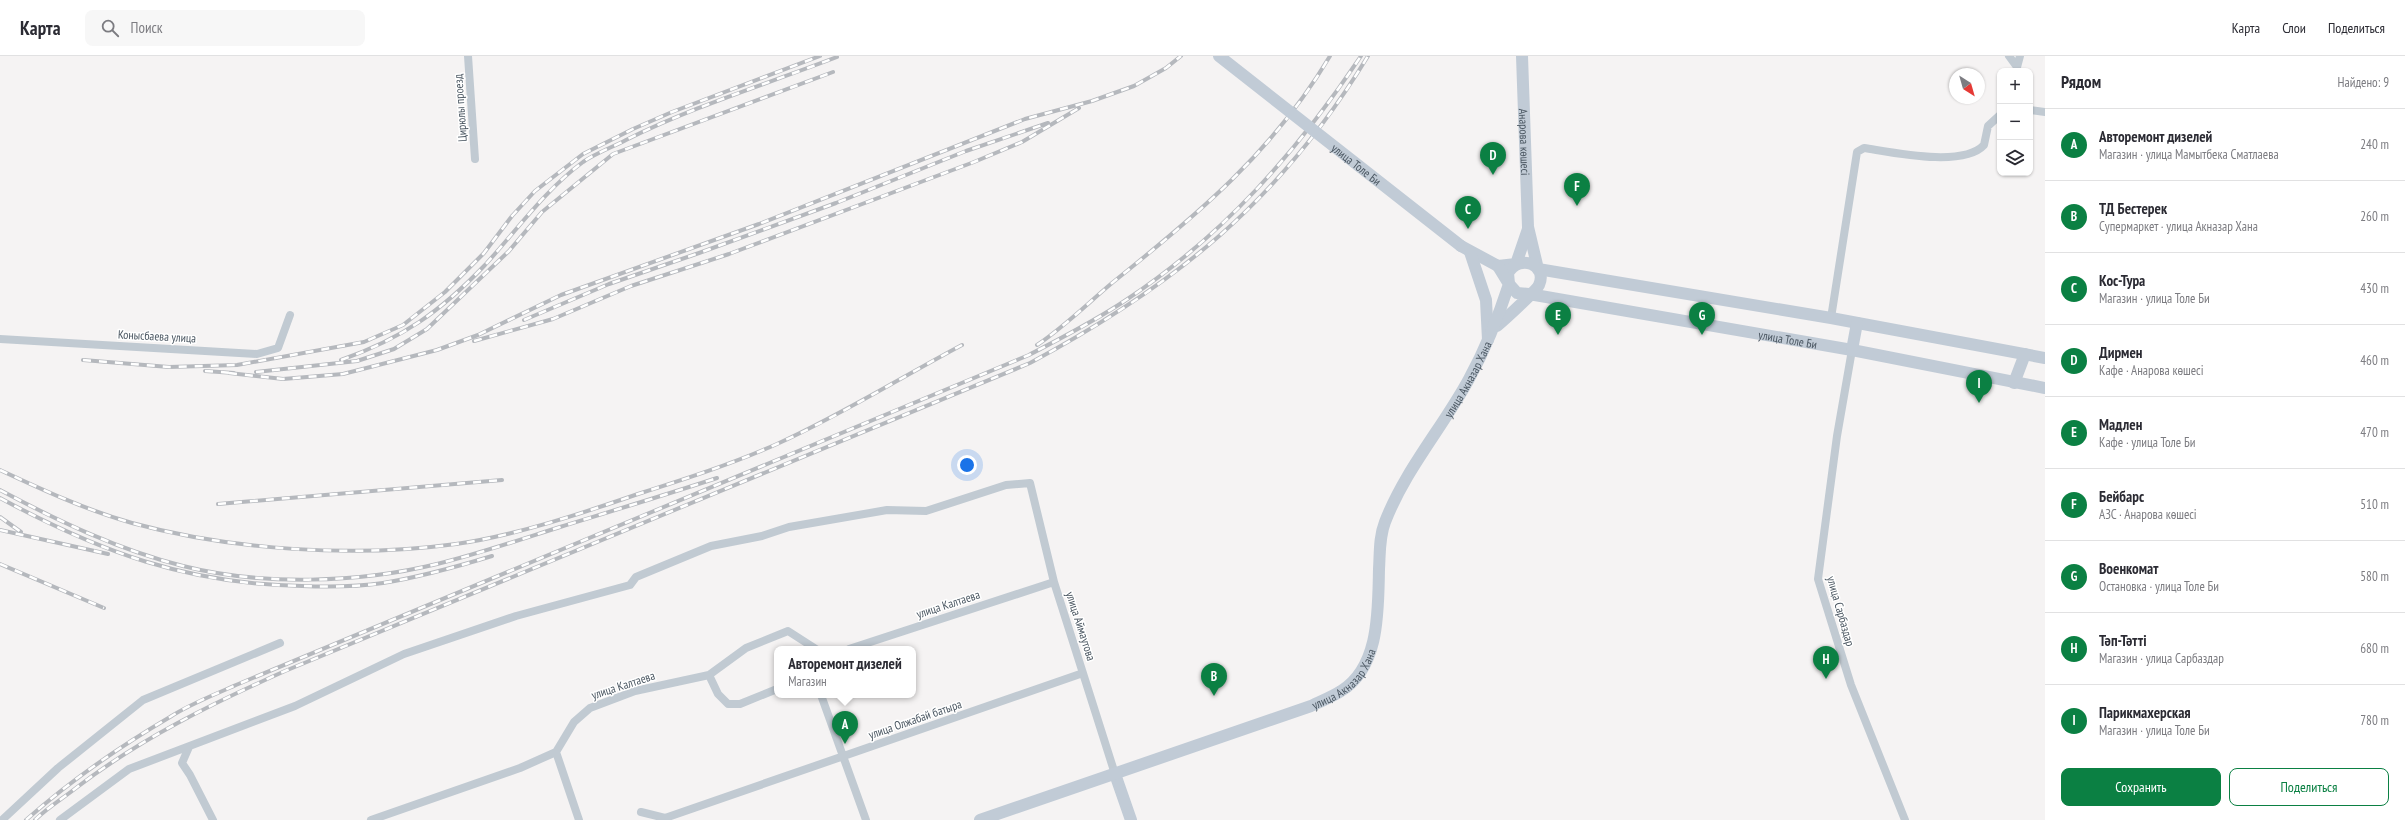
<!DOCTYPE html>
<html lang="ru">
<head>
<meta charset="utf-8">
<style>
	:root { --surface:#fff; --page:#f7f7f7; --text:#2b2b33; --muted:#7c7c81; --line:#e1e1e2; --accent:#0b8043 }
	body { margin:0; font-family:"PT Sans Narrow",sans-serif; background:var(--page); color:var(--text) }
	.controls { position:absolute; right:12px; top:12px; display:grid; overflow:hidden; border-radius:8px; box-shadow:0 1px 3px #0004 }
	.controls button { width:36px; height:36px; display:grid; place-items:center; padding:0; border:0; border-bottom:1px solid var(--line); background:var(--surface); color:var(--text); font:20px sans-serif }
	.compass { position:absolute; left:1949px; top:12px; width:36px; height:36px; border-radius:50%; background:var(--surface); box-shadow:0 1px 3px #0004; rotate:143deg }
	.you { position:absolute; left:967px; top:409px; width:14px; height:14px; margin:-10px; border:3px solid #fff; border-radius:50%; background:#1a73e8; box-shadow:0 0 0 6px #1a73e833 }
	.badge { display:grid; place-items:center; width:26px; height:26px; border-radius:50%; background:var(--accent); color:#fff; font-size:13px; font-weight:700 }
	.pin { position:absolute; translate:-50% -33px; filter:drop-shadow(0 1px 2px #0008) }
	.pin::after { content:''; position:absolute; top:21px; width:14px; height:12px; background:inherit; clip-path:polygon(0 0,100% 0,50% 100%) }
	.popup { position:absolute; left:774px; top:590px; width:142px; height:52px; box-sizing:border-box; display:grid; place-content:center; border-radius:8px; background:var(--surface); filter:drop-shadow(0 1px 3px #0005); font-size:13px; white-space:nowrap; color:var(--muted) }
	.popup b { font-size:15px; color:var(--text) }
	.popup::after { content:''; position:absolute; left:50%; top:100%; margin-left:-8px; border:8px solid transparent; border-top-color:var(--surface) }
	.list { margin:0; padding:0; list-style:none }
	h2 { display:flex; justify-content:space-between; align-items:center; height:52px; margin:0; padding:0 16px; font-size:17px }
	h2 small { font-size:13px; font-weight:400; color:var(--muted) }
	.list li { display:grid; grid-template-columns:26px 1fr auto; gap:12px; align-items:center; box-sizing:border-box; height:72px; padding:0 16px; border-top:1px solid var(--line) }
	.list b { display:block; font-size:15px; white-space:nowrap }
	.list p { margin:0; font-size:13px; white-space:nowrap; color:var(--muted) }
	.list em { font-size:13px; font-style:normal; color:var(--muted) }
	.actions { display:flex; gap:8px; padding:12px 16px }
	.actions a { flex:1; padding:9px 0; border:1px solid var(--accent); border-radius:8px; text-align:center; font-size:14px; color:var(--accent) }
	.actions .main { background:var(--accent); color:#fff }
	.icon { flex:none; width:22px; height:22px; fill:none; stroke:currentColor; stroke-width:2; stroke-linecap:round; stroke-linejoin:round }
	.map { position:relative; flex:none; width:2045px; height:764px; overflow:hidden }
	header { display:flex; align-items:center; gap:24px; box-sizing:border-box; height:56px; padding:0 20px; background:var(--surface); border-bottom:1px solid var(--line) }
	header strong { font-size:19px }
	nav { display:flex; gap:22px; margin-inline-start:auto; font-size:14px }
	.search { width:280px; height:36px; background:var(--page); display:flex; align-items:center; gap:10px; box-sizing:border-box; padding:0 14px; border-radius:8px; color:var(--muted); font-size:15px }
	main { display:flex }
	aside { flex:1; background:var(--surface) }
	.map>svg:first-child { display:block }
	.lines { fill:none; stroke-linecap:round; stroke-linejoin:round }
	.street { stroke:#c1cad2; stroke-width:8 }
	.secondary { stroke:#c1cbd6; stroke-width:12 }
	.rail-casing { stroke:#b5b8bd; stroke-width:4 }
	.rail { stroke:#fff; stroke-width:2.5; stroke-dasharray:8; stroke-linecap:butt }
	.secondary-bridge { stroke:#c1cbd6; stroke-width:12 }
	.labels { text-anchor:middle; dominant-baseline:central; stroke-width:3; stroke-linejoin:round; paint-order:stroke }
	.street-label { font-size:12px; fill:#4a5661; stroke:#fff }
</style>
</head>
<body>
<header>
<strong>Карта</strong>
<div class="search"><svg class="icon" aria-label="search" viewBox="0 0 24 24"><circle cx="10" cy="10" r="6"/><path d="M15 15l6 6"/></svg>Поиск</div>
<nav><a>Карта</a><a>Слои</a><a>Поделиться</a></nav>
</header>
<main>
<div class="map">
<svg width="2045" height="764" viewBox="0 0 2045 764">
	<rect width="100%" height="100%" fill="#f5f3f3"/>
	<g class="lines">
		<path class="street" d="M 468,0 L 475,103
			M 2009,0 L 2017,11
			M 2016,15 L 2020,0
			M 2030,54 L 2045,56
			M 1831,262 L 1857,96 L 1864,92 C 1891,96 1963,112 1984,89 L 1988,70 L 2000,59
			M 0,283 L 257,298 L 278,292 L 290,259
			M 1852,294 L 1837,380 L 1818,523 L 1851,629 L 1905,764
			M 849,593 L 1054,526
			M 709,619 L 746,592 L 788,575 L 816,593
			M 821,639 L 866,764
			M 189,691 L 182,707 L 190,719 L 213,764
			M 556,696 L 579,764
			M 641,756 L 665,762 L 1083,617
			M 2,764 L 58,712 L 143,644 L 280,587
			M 60,764 L 129,713 L 295,650 L 404,598 L 516,560 L 630,529 L 636,521 L 711,490 L 762,480 L 789,471 L 887,454 L 926,455 L 1006,429 L 1030,427 L 1054,526 L 1115,718
			M 371,764 L 520,712 L 556,696 L 574,666 L 590,652 L 635,635 L 709,619 L 718,638 L 728,648 L 740,648 L 777,633"/>
		<g class="secondary">
			<path id="s1" d="M 1522,0 L 1528,171 L 1538,213 L 1831,262 L 2045,302"/>
			<path d="M 1461,190 L 1498,210 L 1516,208 L 1528,173"/>
			<path d="M 1470,196 L 1486,244 L 1488,284"/>
			<path id="s2" d="M 1497,270 C 1504,264 1537,234 1539,229 C 1548,209 1520,197 1508,217 L 1509,228 L 1517,237 L 1529,238 L 1852,294 L 2045,332"/>
			<path d="M 1852,294 L 1857,267"/>
			<path d="M 2014,327 L 2025,298"/>
			<path d="M 1115,718 L 1131,764"/>
			<path id="s3" d="M 980,764 L 1311,650 C 1321,645 1332,641 1341,635 C 1380,611 1378,554 1379,513 C 1380,498 1379,481 1385,466 C 1405,414 1443,371 1469,323 C 1486,292 1498,262 1509,228 L 1498,210"/>
		</g>
		<defs>
			<path id="rail" d="M 524,264 L 609,228 L 699,197 L 836,147 L 966,95 L 1048,67
				M 474,285 L 553,263 L 631,230 L 729,198 L 974,106 L 1022,86 L 1079,52
				M 1037,289 C 1064,271 1087,248 1112,227 C 1197,159 1273,96 1330,0
				M 83,304 L 169,311 L 237,309 L 364,286 L 403,269 L 445,236 L 484,197 L 512,160 L 535,135 L 583,98 L 633,73 L 672,56 L 820,0
				M 341,304 C 403,282 440,256 485,209 C 517,174 545,134 583,106 C 596,97 613,91 626,84 C 694,50 767,28 837,1
				M 205,315 L 234,317
				M 256,316 L 357,305 L 394,293 L 427,273 L 509,195 L 542,156 L 613,98 L 833,16
				M 229,317 L 283,323 L 343,318 L 437,294 L 478,279 L 561,239 L 759,168 L 1025,63 L 1092,45 L 1134,30 L 1166,12 L 1181,0
				M 0,414 C 43,434 86,454 132,467 C 231,494 355,502 456,488 C 514,480 583,457 638,438 C 685,423 732,408 777,388 C 841,359 900,322 962,289
				M 0,434 C 58,465 119,494 183,510 C 262,530 359,527 437,508 C 478,498 519,484 560,471 C 612,455 665,439 717,422
				M 0,442 C 100,496 187,528 302,530 C 328,531 356,531 383,527 C 420,521 456,511 492,500
				M 218,448 L 502,424
				M 0,461 L 21,476
				M 0,474 L 108,498
				M 0,508 L 104,552
				M 26,764 C 70,725 119,691 170,661 C 190,648 214,639 236,629 L 1029,299 C 1061,282 1095,265 1126,244 C 1224,179 1296,97 1361,0
				M 35,764 C 47,752 62,743 76,732 C 140,683 211,648 285,615 L 1030,307 C 1177,228 1280,145 1368,0"/>
		</defs>
		<use href="#rail" class="rail-casing"/>
		<use href="#rail" class="rail"/>
		<path class="secondary-bridge" id="s4" d="M 1219,0 L 1461,190"/>
	</g>
	<g class="labels">
		<g class="street-label">
			<text transform="translate(460 52) rotate(-94)">Цирюлы проезд</text>
			<text stroke="none"><textPath href="#s1" startOffset="86">Анарова көшесі</textPath></text>
			<text stroke="none"><textPath href="#s4" startOffset="175">улица Толе Би</textPath></text>
			<text transform="translate(157 280) rotate(3)">Конысбаева улица</text>
			<text stroke="none"><textPath href="#s2" startOffset="409">улица Толе Би</textPath></text>
			<text stroke="none"><textPath href="#s3" startOffset="730">улица Акназар Хана</textPath></text>
			<text transform="translate(948 548) rotate(-18)">улица Калтаева</text>
			<text transform="translate(1841 555) rotate(74)">улица Сарбаздар</text>
			<text transform="translate(1081 570) rotate(72)">улица Аймаутова</text>
			<text stroke="none"><textPath href="#s3" startOffset="394">улица Акназар Хана</textPath></text>
			<text transform="translate(623 629) rotate(-18)">улица Калтаева</text>
			<text transform="translate(915 663) rotate(-19)">улица Олжабай батыра</text>
		</g>
	</g>
</svg>
<div class="controls">
<button>+</button>
<button>−</button>
<button><svg class="icon" aria-label="layers" viewBox="0 0 24 24"><path d="M12 4l9 5-9 5-9-5zM3 14l9 5 9-5"/></svg></button>
</div>
<svg class="compass" viewBox="-18 -18 36 36"><path d="M0-13l5 13h-10z" fill="#e53935"/><path d="M0 13l5-13h-10z" fill="#7c7c81"/></svg>
<div class="you"></div>
<div class="pin badge" style="left:845px;top:688px">A</div>
<div class="popup"><b>Авторемонт дизелей</b>Магазин</div>
<div class="pin badge" style="left:1214px;top:640px">B</div>
<div class="pin badge" style="left:1468px;top:173px">C</div>
<div class="pin badge" style="left:1493px;top:119px">D</div>
<div class="pin badge" style="left:1558px;top:279px">E</div>
<div class="pin badge" style="left:1577px;top:150px">F</div>
<div class="pin badge" style="left:1702px;top:279px">G</div>
<div class="pin badge" style="left:1826px;top:623px">H</div>
<div class="pin badge" style="left:1979px;top:347px">I</div>
</div>
<aside>
<h2>Рядом<small>Найдено: 9</small></h2>
<ul class="list">
<li><span class="badge">A</span><div><b>Авторемонт дизелей</b><p>Магазин · улица Мамытбека Сматлаева</p></div><em>240 m</em></li>
<li><span class="badge">B</span><div><b>ТД Бестерек</b><p>Супермаркет · улица Акназар Хана</p></div><em>260 m</em></li>
<li><span class="badge">C</span><div><b>Кос-Тура</b><p>Магазин · улица Толе Би</p></div><em>430 m</em></li>
<li><span class="badge">D</span><div><b>Дирмен</b><p>Кафе · Анарова көшесі</p></div><em>460 m</em></li>
<li><span class="badge">E</span><div><b>Мадлен</b><p>Кафе · улица Толе Би</p></div><em>470 m</em></li>
<li><span class="badge">F</span><div><b>Бейбарс</b><p>АЗС · Анарова көшесі</p></div><em>510 m</em></li>
<li><span class="badge">G</span><div><b>Военкомат</b><p>Остановка · улица Толе Би</p></div><em>580 m</em></li>
<li><span class="badge">H</span><div><b>Тәп-Тәтті</b><p>Магазин · улица Сарбаздар</p></div><em>680 m</em></li>
<li><span class="badge">I</span><div><b>Парикмахерская</b><p>Магазин · улица Толе Би</p></div><em>780 m</em></li>
</ul>
<div class="actions"><a class="main">Сохранить</a><a>Поделиться</a></div>
</aside>
</main>
</body>
</html>
